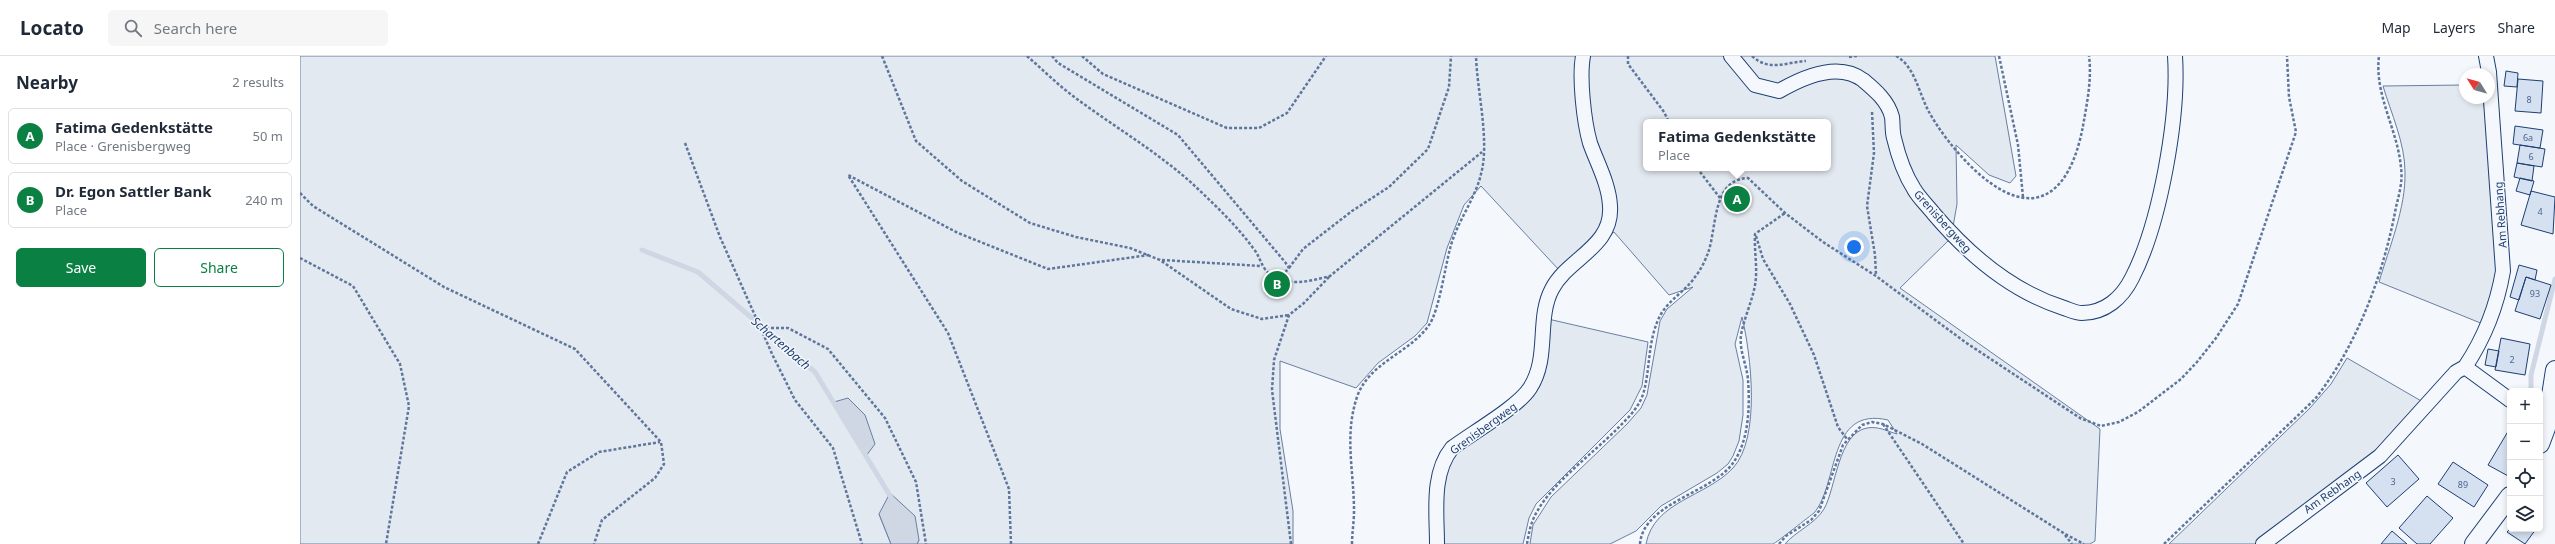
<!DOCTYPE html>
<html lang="en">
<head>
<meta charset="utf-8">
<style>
	:root { --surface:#fff; --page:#f6f6f7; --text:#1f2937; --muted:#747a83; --line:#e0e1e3; --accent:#0b8043 }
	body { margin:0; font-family:"Noto Sans",sans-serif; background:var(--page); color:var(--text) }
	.controls { position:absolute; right:12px; bottom:12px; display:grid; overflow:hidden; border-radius:6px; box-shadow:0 2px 6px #0003 }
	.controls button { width:36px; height:36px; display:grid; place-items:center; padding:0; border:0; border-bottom:1px solid var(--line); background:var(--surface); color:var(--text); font:20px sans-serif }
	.compass { position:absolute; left:2159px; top:12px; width:36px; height:36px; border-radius:50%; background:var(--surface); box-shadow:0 2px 6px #0003; rotate:307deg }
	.you { position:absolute; left:1554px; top:191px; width:14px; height:14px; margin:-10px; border:3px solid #fff; border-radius:50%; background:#1a73e8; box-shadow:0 0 0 6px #1a73e833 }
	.badge { display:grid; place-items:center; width:26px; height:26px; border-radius:50%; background:var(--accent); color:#fff; font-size:13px; font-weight:700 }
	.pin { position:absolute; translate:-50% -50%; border:2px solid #fff; box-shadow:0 1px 4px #0006 }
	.popup { position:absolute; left:1343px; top:63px; width:188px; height:52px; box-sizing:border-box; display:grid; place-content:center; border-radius:6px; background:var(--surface); filter:drop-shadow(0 1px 3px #0005); font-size:13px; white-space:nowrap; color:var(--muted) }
	.popup b { font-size:15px; color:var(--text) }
	.popup::after { content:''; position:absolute; left:50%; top:100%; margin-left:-8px; border:8px solid transparent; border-top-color:var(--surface) }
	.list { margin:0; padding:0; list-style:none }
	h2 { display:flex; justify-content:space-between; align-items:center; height:52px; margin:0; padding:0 16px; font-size:17px }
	h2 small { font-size:13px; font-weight:400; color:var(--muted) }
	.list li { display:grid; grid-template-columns:26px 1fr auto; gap:12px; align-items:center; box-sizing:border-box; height:56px; margin:0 8px 8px; padding:0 8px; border:1px solid var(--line); border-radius:6px }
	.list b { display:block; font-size:15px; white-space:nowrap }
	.list p { margin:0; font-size:13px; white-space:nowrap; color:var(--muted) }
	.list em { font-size:13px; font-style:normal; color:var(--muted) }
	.actions { display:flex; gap:8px; padding:12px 16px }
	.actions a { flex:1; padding:9px 0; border:1px solid var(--accent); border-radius:6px; text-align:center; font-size:14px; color:var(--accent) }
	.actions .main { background:var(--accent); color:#fff }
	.icon { flex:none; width:22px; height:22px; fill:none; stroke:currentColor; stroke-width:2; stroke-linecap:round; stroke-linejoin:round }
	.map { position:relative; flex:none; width:2255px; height:488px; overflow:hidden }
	header { display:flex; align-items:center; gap:24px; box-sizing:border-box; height:56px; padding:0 20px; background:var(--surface); border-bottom:1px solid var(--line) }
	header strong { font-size:19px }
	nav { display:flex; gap:22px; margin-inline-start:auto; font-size:14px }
	.search { width:280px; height:36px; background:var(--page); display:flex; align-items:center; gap:10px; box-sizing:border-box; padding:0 14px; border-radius:6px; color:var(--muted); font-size:15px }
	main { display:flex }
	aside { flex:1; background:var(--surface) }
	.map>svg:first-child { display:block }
	.green { fill:#e3e9f0; stroke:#687fa3; fill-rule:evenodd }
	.water { fill:#cfd7e4; stroke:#687fa3 }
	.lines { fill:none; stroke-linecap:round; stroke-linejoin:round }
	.stream { stroke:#cfd7e4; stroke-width:5 }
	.building { fill:#d5e0f0; stroke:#1d3f73 }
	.minor-casing { stroke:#1d3f73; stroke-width:16 }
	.tertiary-casing { stroke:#1d3f73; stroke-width:20 }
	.path { stroke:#5e769c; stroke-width:2.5; stroke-dasharray:3 2; stroke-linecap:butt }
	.minor { stroke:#f4f7fb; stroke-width:14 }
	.tertiary { stroke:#f4f7fb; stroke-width:18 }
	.labels { text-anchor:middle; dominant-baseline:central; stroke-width:3; stroke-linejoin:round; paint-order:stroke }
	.number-label { font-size:9px; fill:#4b6792 }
	.street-label { font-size:11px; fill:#1d3f73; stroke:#f4f7fb }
	.water-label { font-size:12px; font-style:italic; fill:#1d3f73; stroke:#f4f7fb }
</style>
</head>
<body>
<header>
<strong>Locato</strong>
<div class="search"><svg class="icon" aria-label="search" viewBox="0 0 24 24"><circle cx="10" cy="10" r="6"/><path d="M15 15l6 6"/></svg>Search here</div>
<nav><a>Map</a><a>Layers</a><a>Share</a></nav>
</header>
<main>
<aside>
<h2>Nearby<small>2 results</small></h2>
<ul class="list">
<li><span class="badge">A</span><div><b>Fatima Gedenkstätte</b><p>Place · Grenisbergweg</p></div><em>50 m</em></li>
<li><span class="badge">B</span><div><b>Dr. Egon Sattler Bank</b><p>Place</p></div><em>240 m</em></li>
</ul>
<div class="actions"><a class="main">Save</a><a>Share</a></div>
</aside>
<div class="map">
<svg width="2255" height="488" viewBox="0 0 2255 488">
	<rect width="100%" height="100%" fill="#f4f7fb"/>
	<path class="green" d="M 0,0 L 1695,0 L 1716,120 L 1710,127 L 1689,119 L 1656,89 L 1657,148 L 1651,182 L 1600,232 L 1800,373 L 1795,485 L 1790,488 L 1485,488 C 1496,475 1515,468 1524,453 C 1536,432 1538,377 1567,372 C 1578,370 1587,375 1597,378 L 1588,364 C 1527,350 1539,428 1514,457 C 1511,459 1476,487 1473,488 C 1468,488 1455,488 1449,488 C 1414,488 1380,488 1346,488 C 1354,445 1406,441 1433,412 C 1461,382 1451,298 1442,261 L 1435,288 L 1443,324 L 1443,359 L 1439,385 L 1433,400 L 1428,408 L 1417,417 L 1361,450 L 1336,475 L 1310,488 L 1230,488 L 1233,469 L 1251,441 L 1327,368 L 1341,352 L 1347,339 L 1360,265 L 1367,253 L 1393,231 L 1369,239 L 1314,176 L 1259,214 L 1181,130 L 1164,149 L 1147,192 L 1127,267 L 1115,280 L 1078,307 L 1056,332 L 980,305 L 980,373 L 993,455 L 993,488 L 617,488 L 619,484 L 579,458 L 591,488 L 0,488 ZM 1346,66 L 1528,66 L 1528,112 L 1346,112 Z
		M 2165,29 L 2165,42 L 2183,42 L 2195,122 L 2197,225 L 2183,268 L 2079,226 C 2089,192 2106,152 2105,116 C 2105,87 2091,57 2083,30 Z
		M 1248,263 L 1348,286 L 1342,330 L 1330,354 L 1236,448 L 1229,462 L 1223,488 L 1140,488 L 1141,427 L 1149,402 L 1229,341 Z
		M 2047,302 L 2123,346 L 2090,384 L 1959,488 L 1869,488 L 2010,352 L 2031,328 Z"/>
	<path class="water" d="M 548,342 L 565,359 L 575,388 L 566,400 L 534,346 Z
		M 590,437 L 615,460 L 619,484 L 617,488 L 591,488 L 579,458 Z"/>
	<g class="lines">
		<path class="stream" d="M 342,194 L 398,216 L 515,316 L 592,443
			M 2231,335 L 2231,319 L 2255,223"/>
	</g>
	<path class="building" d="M 2206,15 L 2218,17 L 2217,31 L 2204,30 Z
		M 2218,23 L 2243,25 L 2241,57 L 2215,55 Z
		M 2215,70 L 2243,74 L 2240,92 L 2213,88 Z
		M 2220,89 L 2245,93 L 2242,111 L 2217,107 Z
		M 2217,107 L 2234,110 L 2232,125 L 2214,121 Z
		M 2220,122 L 2234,125 L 2230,139 L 2216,135 Z
		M 2231,135 L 2255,141 L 2253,178 L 2221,169 Z
		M 2219,209 L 2237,214 L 2235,224 L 2226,221 L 2219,244 L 2210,241 Z
		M 2226,221 L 2251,229 L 2240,263 L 2215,255 Z
		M 2201,282 L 2230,288 L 2225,319 L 2195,314 Z
		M 2188,293 L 2199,295 L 2196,311 L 2185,309 Z
		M 2210,372 L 2210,421 L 2188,409 Z
		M 2098,399 L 2119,423 L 2087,451 L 2066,427 Z
		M 2153,406 L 2188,429 L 2174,451 L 2138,428 Z
		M 2127,440 L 2153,462 L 2130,488 L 2117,488 L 2099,472 Z
		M 2210,473 L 2236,473 L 2225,488 L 2207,476 Z
		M 2092,475 L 2107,488 L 2081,488 Z"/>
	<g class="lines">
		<defs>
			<path id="minor" d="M 1431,0 L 1455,29 L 1479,35 C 1503,21 1538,5 1563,24 C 1575,34 1588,45 1592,61 C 1593,68 1592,75 1594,82 C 1598,99 1605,119 1614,133 C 1619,142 1628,150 1634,158 C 1669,199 1713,236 1764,252 C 1770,254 1776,257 1782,257 C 1805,257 1822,242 1832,222 C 1860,168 1879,61 1875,0
				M 2165,311 C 2185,281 2197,250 2203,215 L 2189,16 L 2186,0
				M 1137,488 C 1137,457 1131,418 1152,392 C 1172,377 1218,351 1230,332 C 1250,301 1236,263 1252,233 C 1268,202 1313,191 1310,150 C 1309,128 1297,107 1290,87 C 1284,66 1279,22 1283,0
				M 1963,488 L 2080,400 L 2156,316 L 2165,311 L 2210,344"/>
			<path id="tertiary" d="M 2240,388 L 2246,372 L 2255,314
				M 2174,488 L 2210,440"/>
		</defs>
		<use href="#minor" class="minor-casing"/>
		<use href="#tertiary" class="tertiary-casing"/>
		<path class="path" d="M 582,0 L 616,85 L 662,125 L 730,167 L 776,181 L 830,192 L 860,204 L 931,253 L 962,263 L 989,259
			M 727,0 C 742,13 757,28 773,40 C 814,71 860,97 897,132 C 917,151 937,170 953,192 C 961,201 960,211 971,219 C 989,231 1011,225 1030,220 L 1182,96
			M 752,0 L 758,7 L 878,79 L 985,206 L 989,212 L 979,223
			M 782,0 L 803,18 L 927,72 L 959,72 L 987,57 L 1026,0
			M 1328,0 L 1328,8 L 1364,56 L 1369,66
			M 1452,0 C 1469,16 1487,6 1506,5
			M 1596,0 C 1615,10 1619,38 1629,56 C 1646,87 1698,152 1739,141 C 1767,133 1778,96 1783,70 C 1787,47 1792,23 1789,0
			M 1699,0 L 1718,89 L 1723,141
			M 1549,1 L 1557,0
			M 1572,56 L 1574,97 L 1567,150 L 1575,199 L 1576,219
			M 385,87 L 420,181 L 473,300 L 495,344 L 533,392 L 562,488
			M 1397,112 L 1420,142
			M 0,137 L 13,150 L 144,231 L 275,293 L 361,386 L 364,408 L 355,422 L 302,464 L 294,488
			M 1456,180 L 1463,203 L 1490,248 L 1514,299 L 1538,371 L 1547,383
			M 0,202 L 53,230 L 100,308 L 109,350 L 86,488
			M 862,204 L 961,210
			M 989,212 L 1003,193 L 1052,155 L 1089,131 L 1128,93 L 1149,31 L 1151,0
			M 461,272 L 488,272 L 528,293 L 585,362 L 616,426 L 626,488
			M 1583,368 L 1664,488
			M 1765,479 L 1772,488
			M 238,488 L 267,416 L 299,396 L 360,386
			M 711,488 L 709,433 L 648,277 L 548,119 L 658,177 L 748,213 L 849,199
			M 991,488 L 972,334 L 974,304 L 989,259 L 1004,247 L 1030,220
			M 1052,488 C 1052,477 1054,466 1054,455 C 1054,415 1044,380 1057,341 C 1069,306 1110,297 1129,269 C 1139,255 1145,211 1150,193 C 1156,167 1175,144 1181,118 C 1190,85 1177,35 1176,0
			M 1227,488 C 1229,476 1231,465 1238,454 C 1253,427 1293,397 1316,374 C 1327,363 1340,351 1344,335 C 1350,312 1348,287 1358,264 C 1366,245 1384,237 1395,221 C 1400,215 1405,205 1408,197 C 1417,172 1412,123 1448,122 L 1485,157 L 1523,186 L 1576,220 L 1665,286 L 1780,362 L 1801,370 L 1819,366 L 1838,356 L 1881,323 L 1897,306 L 1916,282 L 1938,248 L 1996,76 L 1989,41 L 1987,0
			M 1340,488 C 1343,447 1412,437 1433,407 C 1449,385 1450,350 1448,324 C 1447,309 1439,295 1441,279 C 1444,262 1452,246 1455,229 C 1458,213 1454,195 1455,178 L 1485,157
			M 1479,488 L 1486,480 L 1511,464 L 1519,455 L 1543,389 L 1562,369 L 1572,366 L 1583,368 L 1622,388 L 1765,478 L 1784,488
			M 1864,488 L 2015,343 C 2057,290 2084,217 2096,151 C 2099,139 2103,125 2101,112 C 2098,74 2074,39 2079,0"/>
		<use href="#minor" class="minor"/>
		<use href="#tertiary" class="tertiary"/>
	</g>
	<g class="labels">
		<g class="number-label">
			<text x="2229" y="43">8</text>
			<text x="2228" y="81">6a</text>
			<text x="2231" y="100">6</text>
			<text x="2240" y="155">4</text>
			<text x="2235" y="237">93</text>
			<text x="2212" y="303">2</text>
			<text x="2093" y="425">3</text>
			<text x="2163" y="428">89</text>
		</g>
		<g class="street-label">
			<text transform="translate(2200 159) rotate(-94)">Am Rebhang</text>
			<text transform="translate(1643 165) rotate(48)">Grenisbergweg</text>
			<text transform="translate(1183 372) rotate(-36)">Grenisbergweg</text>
			<text transform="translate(2032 435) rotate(-35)">Am Rebhang</text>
		</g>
		<g class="water-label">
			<text transform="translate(481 287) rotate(41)">Schartenbach</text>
		</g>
	</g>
</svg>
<div class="controls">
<button>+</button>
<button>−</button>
<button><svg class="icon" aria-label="locate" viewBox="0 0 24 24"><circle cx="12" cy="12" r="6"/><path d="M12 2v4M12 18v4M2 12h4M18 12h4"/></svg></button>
<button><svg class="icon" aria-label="layers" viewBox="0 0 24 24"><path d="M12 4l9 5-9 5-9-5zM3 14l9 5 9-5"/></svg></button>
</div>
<svg class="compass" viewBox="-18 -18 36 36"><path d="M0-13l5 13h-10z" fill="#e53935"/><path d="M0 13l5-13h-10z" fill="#747a83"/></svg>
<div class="you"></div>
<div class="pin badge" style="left:1437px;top:143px">A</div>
<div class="popup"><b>Fatima Gedenkstätte</b>Place</div>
<div class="pin badge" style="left:977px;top:228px">B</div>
</div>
</main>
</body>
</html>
